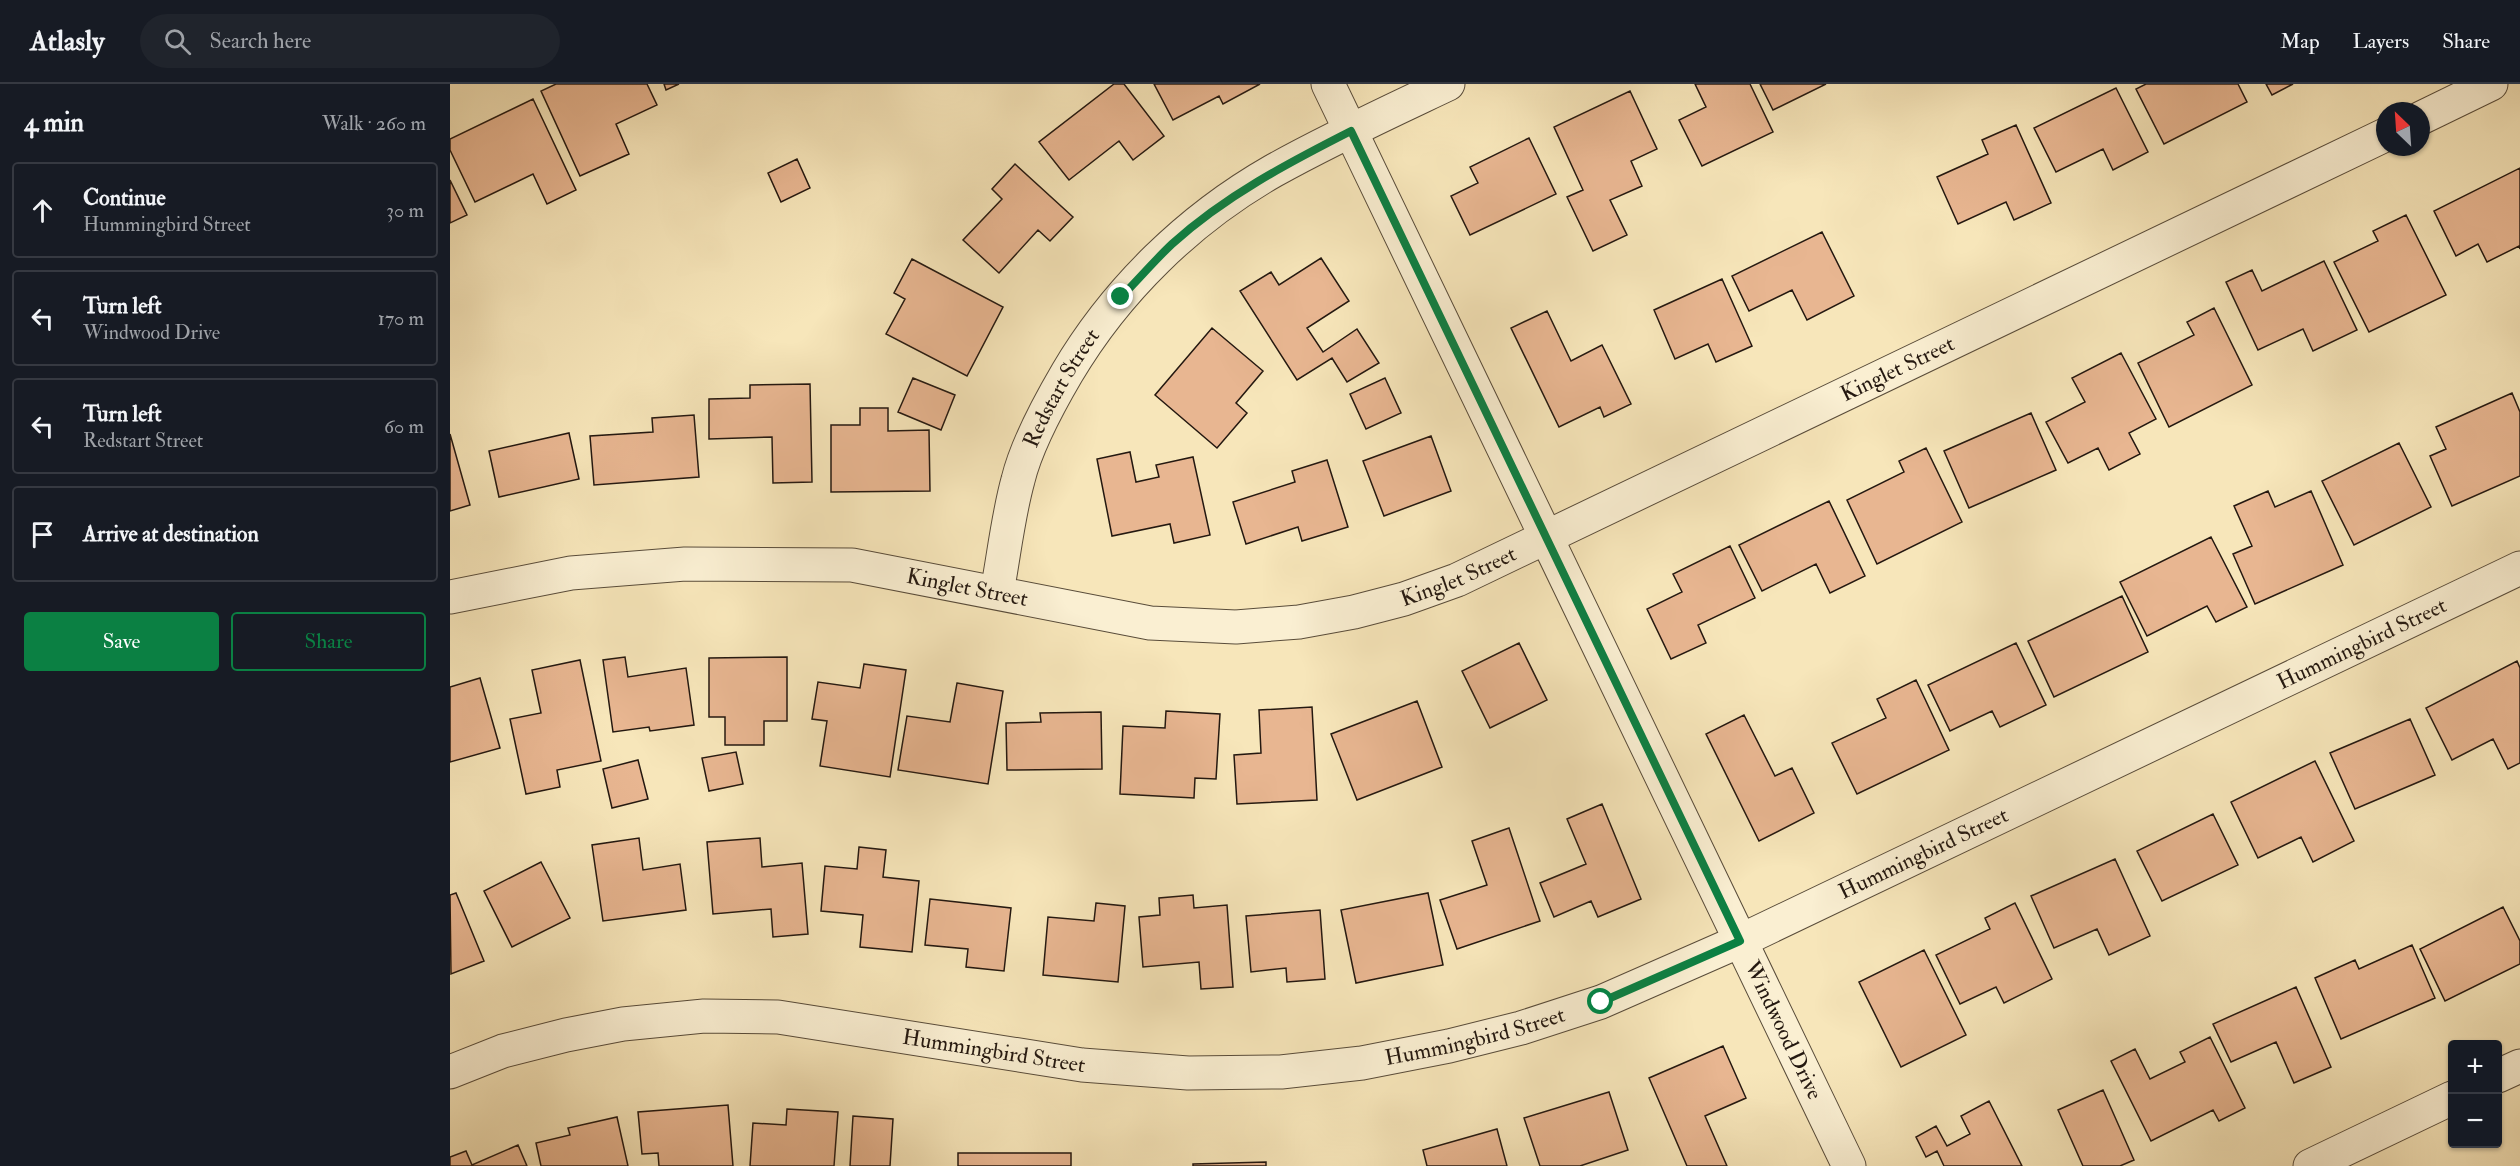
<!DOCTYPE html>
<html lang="en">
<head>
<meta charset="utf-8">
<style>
	:root { --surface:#171b24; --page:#20242c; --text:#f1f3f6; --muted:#9ea1a6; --line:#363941; --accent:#0b8043 }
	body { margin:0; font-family:"IM FELL Double Pica",serif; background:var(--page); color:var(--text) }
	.controls { position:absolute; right:18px; bottom:18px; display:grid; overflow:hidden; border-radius:6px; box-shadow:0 2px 4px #0004 }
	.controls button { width:54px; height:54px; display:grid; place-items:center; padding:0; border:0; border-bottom:2px solid var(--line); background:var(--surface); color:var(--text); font:30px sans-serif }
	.compass { position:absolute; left:1926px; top:18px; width:54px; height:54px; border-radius:50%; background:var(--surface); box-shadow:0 2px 4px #0004; rotate:335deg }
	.stop { position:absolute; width:18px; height:18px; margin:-14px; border:4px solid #0b8043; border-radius:50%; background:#fff }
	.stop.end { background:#0b8043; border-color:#fff; box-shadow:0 2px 6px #0008 }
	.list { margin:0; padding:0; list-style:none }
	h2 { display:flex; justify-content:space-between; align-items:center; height:78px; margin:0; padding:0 24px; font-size:26px }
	h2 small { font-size:20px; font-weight:400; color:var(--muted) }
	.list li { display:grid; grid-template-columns:39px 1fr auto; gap:18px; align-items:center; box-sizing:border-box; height:96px; margin:0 12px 12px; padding:0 12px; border:2px solid var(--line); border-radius:6px }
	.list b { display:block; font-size:22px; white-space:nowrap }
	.list p { margin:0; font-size:20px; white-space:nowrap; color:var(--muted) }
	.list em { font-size:20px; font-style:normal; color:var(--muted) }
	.actions { display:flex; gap:12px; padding:18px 24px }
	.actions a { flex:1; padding:14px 0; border:2px solid var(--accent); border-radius:6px; text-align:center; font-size:21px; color:var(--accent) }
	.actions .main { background:var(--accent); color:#fff }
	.icon { flex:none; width:33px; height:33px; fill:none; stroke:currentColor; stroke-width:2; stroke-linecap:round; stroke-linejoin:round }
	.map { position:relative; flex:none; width:2070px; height:1082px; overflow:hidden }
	header { display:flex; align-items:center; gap:36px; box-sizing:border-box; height:84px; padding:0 30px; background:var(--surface); border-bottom:2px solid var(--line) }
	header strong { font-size:28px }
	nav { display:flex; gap:33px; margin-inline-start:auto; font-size:21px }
	.search { width:420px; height:54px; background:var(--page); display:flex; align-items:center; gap:15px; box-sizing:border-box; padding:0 21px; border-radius:33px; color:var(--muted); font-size:22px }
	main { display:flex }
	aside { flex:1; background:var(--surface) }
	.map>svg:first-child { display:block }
	.building { fill:#e8b691; stroke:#241810; stroke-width:1.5 }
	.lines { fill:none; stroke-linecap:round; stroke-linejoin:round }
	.minor-casing { stroke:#594c3a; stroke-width:35 }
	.minor { stroke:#faefd2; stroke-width:33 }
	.route { stroke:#0b8043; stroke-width:8 }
	.labels { text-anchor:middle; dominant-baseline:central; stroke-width:4.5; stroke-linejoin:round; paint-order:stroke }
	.street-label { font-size:22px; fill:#241810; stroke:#faefd2 }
</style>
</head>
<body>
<header>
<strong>Atlasly</strong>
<div class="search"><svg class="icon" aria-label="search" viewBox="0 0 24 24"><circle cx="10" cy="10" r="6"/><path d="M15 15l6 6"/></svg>Search here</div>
<nav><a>Map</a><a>Layers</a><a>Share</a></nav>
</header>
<main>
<aside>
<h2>4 min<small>Walk · 260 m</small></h2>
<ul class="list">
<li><svg class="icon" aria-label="ahead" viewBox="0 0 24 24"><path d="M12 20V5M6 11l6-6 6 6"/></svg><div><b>Continue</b><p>Hummingbird Street</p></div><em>30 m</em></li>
<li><svg class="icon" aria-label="left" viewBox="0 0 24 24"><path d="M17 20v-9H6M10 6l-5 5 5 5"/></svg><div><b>Turn left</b><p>Windwood Drive</p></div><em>170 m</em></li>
<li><svg class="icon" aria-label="left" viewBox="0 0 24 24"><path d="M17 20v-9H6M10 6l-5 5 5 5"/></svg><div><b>Turn left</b><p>Redstart Street</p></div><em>60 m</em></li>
<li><svg class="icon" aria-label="arrive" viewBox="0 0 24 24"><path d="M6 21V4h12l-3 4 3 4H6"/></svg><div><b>Arrive at destination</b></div></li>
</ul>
<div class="actions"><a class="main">Save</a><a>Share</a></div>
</aside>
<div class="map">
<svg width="2070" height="1082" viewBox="0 0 2070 1082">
	<rect width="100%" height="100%" fill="#f7e6ba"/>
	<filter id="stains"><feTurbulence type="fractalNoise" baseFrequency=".00333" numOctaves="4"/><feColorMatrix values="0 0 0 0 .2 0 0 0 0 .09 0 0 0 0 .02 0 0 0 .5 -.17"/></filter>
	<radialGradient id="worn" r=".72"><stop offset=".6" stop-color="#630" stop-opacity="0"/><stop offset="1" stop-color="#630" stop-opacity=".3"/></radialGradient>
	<path class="building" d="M 106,0 L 197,0 L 207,21 L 166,40 L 179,70 L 130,92 L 91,7 Z
		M 214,0 L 229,0 L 216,6 Z
		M 664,0 L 674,0 L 714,52 L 683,76 L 669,57 L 619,96 L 589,58 Z
		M 704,0 L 810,0 L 773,20 L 769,12 L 723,36 Z
		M 1245,0 L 1300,0 L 1323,48 L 1252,82 L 1229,36 L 1256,23 Z
		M 1310,0 L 1376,0 L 1323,26 Z
		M 1696,0 L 1788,0 L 1797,18 L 1714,60 L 1686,5 Z
		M 1816,0 L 1843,0 L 1822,11 Z
		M 1666,4 L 1698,68 L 1663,86 L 1653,65 L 1606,88 L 1584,44 Z
		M 1180,7 L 1207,65 L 1181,77 L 1192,102 L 1160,116 L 1177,151 L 1143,167 L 1117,113 L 1133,106 L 1104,43 Z
		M 83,15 L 126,106 L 97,120 L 83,90 L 25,118 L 0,66 L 0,55 Z
		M 1566,41 L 1601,119 L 1564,136 L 1556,118 L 1508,140 L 1487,93 L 1538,70 L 1532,56 Z
		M 1079,54 L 1106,110 L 1020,151 L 1001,112 L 1028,99 L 1020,83 Z
		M 347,75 L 360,104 L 331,118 L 318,89 Z
		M 565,80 L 623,133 L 600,157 L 588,146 L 549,189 L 513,156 L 552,115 L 542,105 Z
		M 2070,84 L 2070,165 L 2069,162 L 2037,178 L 2028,160 L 2006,172 L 1984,127 Z
		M 0,96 L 17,131 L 0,139 Z
		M 1956,131 L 1996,211 L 1919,248 L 1884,178 L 1928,157 L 1923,147 Z
		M 1372,148 L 1404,212 L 1357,236 L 1342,206 L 1299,227 L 1282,192 Z
		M 871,174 L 899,217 L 857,244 L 873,268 L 907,245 L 929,279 L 897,298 L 882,274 L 847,296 L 790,207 L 821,188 L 829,201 Z
		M 462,175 L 553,223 L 517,292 L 436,250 L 455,215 L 444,209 Z
		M 1874,177 L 1907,246 L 1863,267 L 1853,245 L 1808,266 L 1776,198 L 1802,186 L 1812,207 Z
		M 1272,195 L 1302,262 L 1266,278 L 1258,260 L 1225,275 L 1204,226 Z
		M 1764,224 L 1802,301 L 1719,343 L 1688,279 L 1744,251 L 1737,238 Z
		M 1097,227 L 1121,277 L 1152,261 L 1181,320 L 1154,333 L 1150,323 L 1109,343 L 1061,244 Z
		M 762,244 L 813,287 L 786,319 L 797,329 L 767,364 L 705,311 Z
		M 1671,269 L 1706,335 L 1679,349 L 1690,370 L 1659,386 L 1648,364 L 1618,379 L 1596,338 L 1635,318 L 1622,294 Z
		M 463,294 L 505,311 L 491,346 L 448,328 Z
		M 935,294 L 951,329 L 916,345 L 900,310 Z
		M 360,300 L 362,398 L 323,399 L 322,353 L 259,355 L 259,315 L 300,314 L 300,301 Z
		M 2062,309 L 2070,328 L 2070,392 L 2002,422 L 1980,372 L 1996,365 L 1986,343 Z
		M 410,324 L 438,324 L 438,347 L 479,346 L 480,407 L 381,408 L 381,341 L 410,341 Z
		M 1581,329 L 1606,386 L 1519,424 L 1494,367 Z
		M 244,331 L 249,393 L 144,401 L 140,352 L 203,348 L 202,334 Z
		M 119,349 L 129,395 L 49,413 L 39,367 Z
		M 0,350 L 20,421 L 0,427 Z
		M 981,352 L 1001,407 L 934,432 L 913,377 Z
		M 1949,359 L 1981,423 L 1904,461 L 1872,397 Z
		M 1476,364 L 1512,438 L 1427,480 L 1397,416 L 1454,388 L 1449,377 Z
		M 680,368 L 686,398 L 709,393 L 706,381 L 743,373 L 760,451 L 724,459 L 720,440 L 662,452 L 647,375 Z
		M 877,376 L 898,443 L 852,457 L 848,443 L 796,460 L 783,418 L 845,398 L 842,387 Z
		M 1818,407 L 1825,423 L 1861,407 L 1893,481 L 1805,520 L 1783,470 L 1802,462 L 1784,422 Z
		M 1379,417 L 1415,492 L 1380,509 L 1366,480 L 1312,507 L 1289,461 Z
		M 1761,453 L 1797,523 L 1766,538 L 1757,522 L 1697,552 L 1670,498 Z
		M 1280,462 L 1305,514 L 1248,541 L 1256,559 L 1221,575 L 1197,525 L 1232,508 L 1223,490 Z
		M 1672,512 L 1698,568 L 1604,613 L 1578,557 Z
		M 1069,559 L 1097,616 L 1040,644 L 1012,587 Z
		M 1566,559 L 1596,621 L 1550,643 L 1542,627 L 1500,647 L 1478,601 Z
		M 175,573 L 178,593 L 236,584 L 244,641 L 200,647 L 199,643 L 163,648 L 153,576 Z
		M 337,573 L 337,637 L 314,637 L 314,661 L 275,661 L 275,633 L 259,633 L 259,574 Z
		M 130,576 L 151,677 L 107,686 L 110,703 L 76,710 L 60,635 L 91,629 L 82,586 Z
		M 2067,577 L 2070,584 L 2070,679 L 2058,685 L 2043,655 L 2002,676 L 1976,624 Z
		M 414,580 L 456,586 L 440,693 L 370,682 L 377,637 L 362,635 L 368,598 L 410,604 Z
		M 30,594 L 50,664 L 0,678 L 0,603 Z
		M 1466,596 L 1499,666 L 1407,710 L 1382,659 L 1436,634 L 1427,615 Z
		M 507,599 L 553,607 L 538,700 L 448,686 L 457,632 L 500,638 Z
		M 967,617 L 992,683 L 907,716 L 881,650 Z
		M 862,623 L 867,716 L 787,720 L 784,671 L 811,669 L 809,626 Z
		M 716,627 L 770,630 L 766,695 L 745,694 L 744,714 L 670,710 L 673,642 L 715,644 Z
		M 651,628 L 652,685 L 557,686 L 556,639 L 591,638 L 590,629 Z
		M 1294,631 L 1325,692 L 1342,684 L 1364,729 L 1309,757 L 1256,650 Z
		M 1960,635 L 1985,691 L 1905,725 L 1880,669 Z
		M 286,668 L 293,700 L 259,707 L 252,674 Z
		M 188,676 L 198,715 L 162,724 L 153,685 Z
		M 1865,677 L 1904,757 L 1863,778 L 1851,753 L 1808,774 L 1781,718 Z
		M 1152,720 L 1191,815 L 1148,833 L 1141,817 L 1104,833 L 1090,799 L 1136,780 L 1117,735 Z
		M 1763,730 L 1788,781 L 1712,817 L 1687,767 Z
		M 1059,744 L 1090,837 L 1007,865 L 990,816 L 1037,801 L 1022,757 Z
		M 189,754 L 193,786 L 230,780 L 236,826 L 153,837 L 142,761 Z
		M 310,754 L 312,783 L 352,779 L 358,850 L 323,853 L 321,825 L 263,830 L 257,758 Z
		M 409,763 L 436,766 L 433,793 L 469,797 L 462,868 L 410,863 L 413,831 L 371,827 L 375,782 L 407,785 Z
		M 1665,775 L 1700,852 L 1659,871 L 1647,845 L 1604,864 L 1581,812 Z
		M 91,778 L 120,834 L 62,863 L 34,807 Z
		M 6,809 L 34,877 L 1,890 L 0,811 Z
		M 978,809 L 993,881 L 906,899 L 891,826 Z
		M 743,811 L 744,824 L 777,821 L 783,903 L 751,905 L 749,878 L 693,883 L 689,833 L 710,831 L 709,814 Z
		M 480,815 L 561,824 L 554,887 L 516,883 L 518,865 L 475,861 Z
		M 646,819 L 675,822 L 668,898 L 593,891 L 598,833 L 644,837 Z
		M 1565,819 L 1602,895 L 1554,919 L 1546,903 L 1510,920 L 1486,871 L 1540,845 L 1535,834 Z
		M 2053,823 L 2070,857 L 2070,880 L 1995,917 L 1970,865 Z
		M 870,826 L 875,895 L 837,898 L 836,884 L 801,888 L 796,832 Z
		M 1962,861 L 1985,914 L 1891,955 L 1865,894 L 1905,876 L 1909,885 Z
		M 1474,866 L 1516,951 L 1451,983 L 1409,898 Z
		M 1846,903 L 1881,983 L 1844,999 L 1826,958 L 1781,978 L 1763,940 Z
		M 1760,953 L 1795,1024 L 1769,1037 L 1763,1026 L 1701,1057 L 1661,977 L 1685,965 L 1700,995 L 1735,978 L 1730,968 Z
		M 1273,962 L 1296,1014 L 1255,1032 L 1277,1082 L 1237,1082 L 1199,994 Z
		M 1653,1006 L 1684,1076 L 1670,1082 L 1633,1082 L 1608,1026 Z
		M 1159,1008 L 1178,1066 L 1130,1082 L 1090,1082 L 1074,1034 Z
		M 1539,1017 L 1572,1082 L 1494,1082 L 1487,1067 L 1476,1073 L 1466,1053 L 1486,1042 L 1497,1062 L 1520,1050 L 1511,1032 Z
		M 278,1021 L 283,1082 L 209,1082 L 208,1069 L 192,1070 L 188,1028 Z
		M 337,1025 L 388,1028 L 384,1082 L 300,1082 L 303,1039 L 336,1041 Z
		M 403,1032 L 443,1035 L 440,1082 L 400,1082 Z
		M 167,1033 L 178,1082 L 91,1082 L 86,1059 L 120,1051 L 118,1044 Z
		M 1047,1045 L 1057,1082 L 977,1082 L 973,1066 Z
		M 68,1061 L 77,1082 L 0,1082 L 0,1073 L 16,1067 L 22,1081 Z
		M 508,1069 L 621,1069 L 621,1082 L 508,1082 Z
		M 816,1078 L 816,1082 L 743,1082 L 743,1080 Z"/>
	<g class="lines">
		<defs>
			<g id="minor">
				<path id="s1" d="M 878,0 L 1399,1082"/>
				<path d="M 1971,34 L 2041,0"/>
				<path id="s2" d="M 547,508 C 554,471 558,432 568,396 C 576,363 600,318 617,289 C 666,206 739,135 823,87 C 880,55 939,28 998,0"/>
				<path id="s3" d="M 0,513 L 121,489 L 235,480 L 402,481 L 700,539 L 786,543 L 849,538 L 904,528 L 954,515 L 1007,496 L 1935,51"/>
				<path id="s4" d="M 0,988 L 53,967 L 116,951 L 173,940 L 254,932 L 328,933 L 632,981 L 738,989 L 831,988 L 912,979 L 999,962 L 1071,944 L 1151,918 L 1290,857 L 2070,484"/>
				<path d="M 2048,992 L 2070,982"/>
				<path d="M 1860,1082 L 2002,1014"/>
			</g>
		</defs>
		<use href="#minor" class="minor-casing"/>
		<use href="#minor" class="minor"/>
	</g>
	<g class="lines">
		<path class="route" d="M 671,213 C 688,196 704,177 722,160 C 775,112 838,79 901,47 L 1290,857 L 1151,918"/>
	</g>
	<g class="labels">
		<g class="street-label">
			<text stroke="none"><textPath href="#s3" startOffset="1510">Kinglet Street</textPath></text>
			<text stroke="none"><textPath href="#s2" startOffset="216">Redstart Street</textPath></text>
			<text stroke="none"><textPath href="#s3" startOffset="1024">Kinglet Street</textPath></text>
			<text stroke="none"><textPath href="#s3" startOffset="522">Kinglet Street</textPath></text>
			<text stroke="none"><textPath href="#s4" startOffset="2012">Hummingbird Street</textPath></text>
			<text stroke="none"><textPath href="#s4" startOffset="1526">Hummingbird Street</textPath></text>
			<text stroke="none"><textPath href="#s1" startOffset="1050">Windwood Drive</textPath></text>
			<text stroke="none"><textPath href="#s4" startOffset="1040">Hummingbird Street</textPath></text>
			<text stroke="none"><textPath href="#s4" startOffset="554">Hummingbird Street</textPath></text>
		</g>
	</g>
	<rect width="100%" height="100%" filter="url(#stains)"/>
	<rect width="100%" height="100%" fill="url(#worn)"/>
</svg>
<div class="controls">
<button>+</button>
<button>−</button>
</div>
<svg class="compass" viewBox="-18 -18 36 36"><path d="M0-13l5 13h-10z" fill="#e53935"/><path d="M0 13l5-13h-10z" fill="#9ea1a6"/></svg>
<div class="stop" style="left:1151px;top:918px"></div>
<div class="stop end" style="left:671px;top:213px"></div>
</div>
</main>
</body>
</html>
